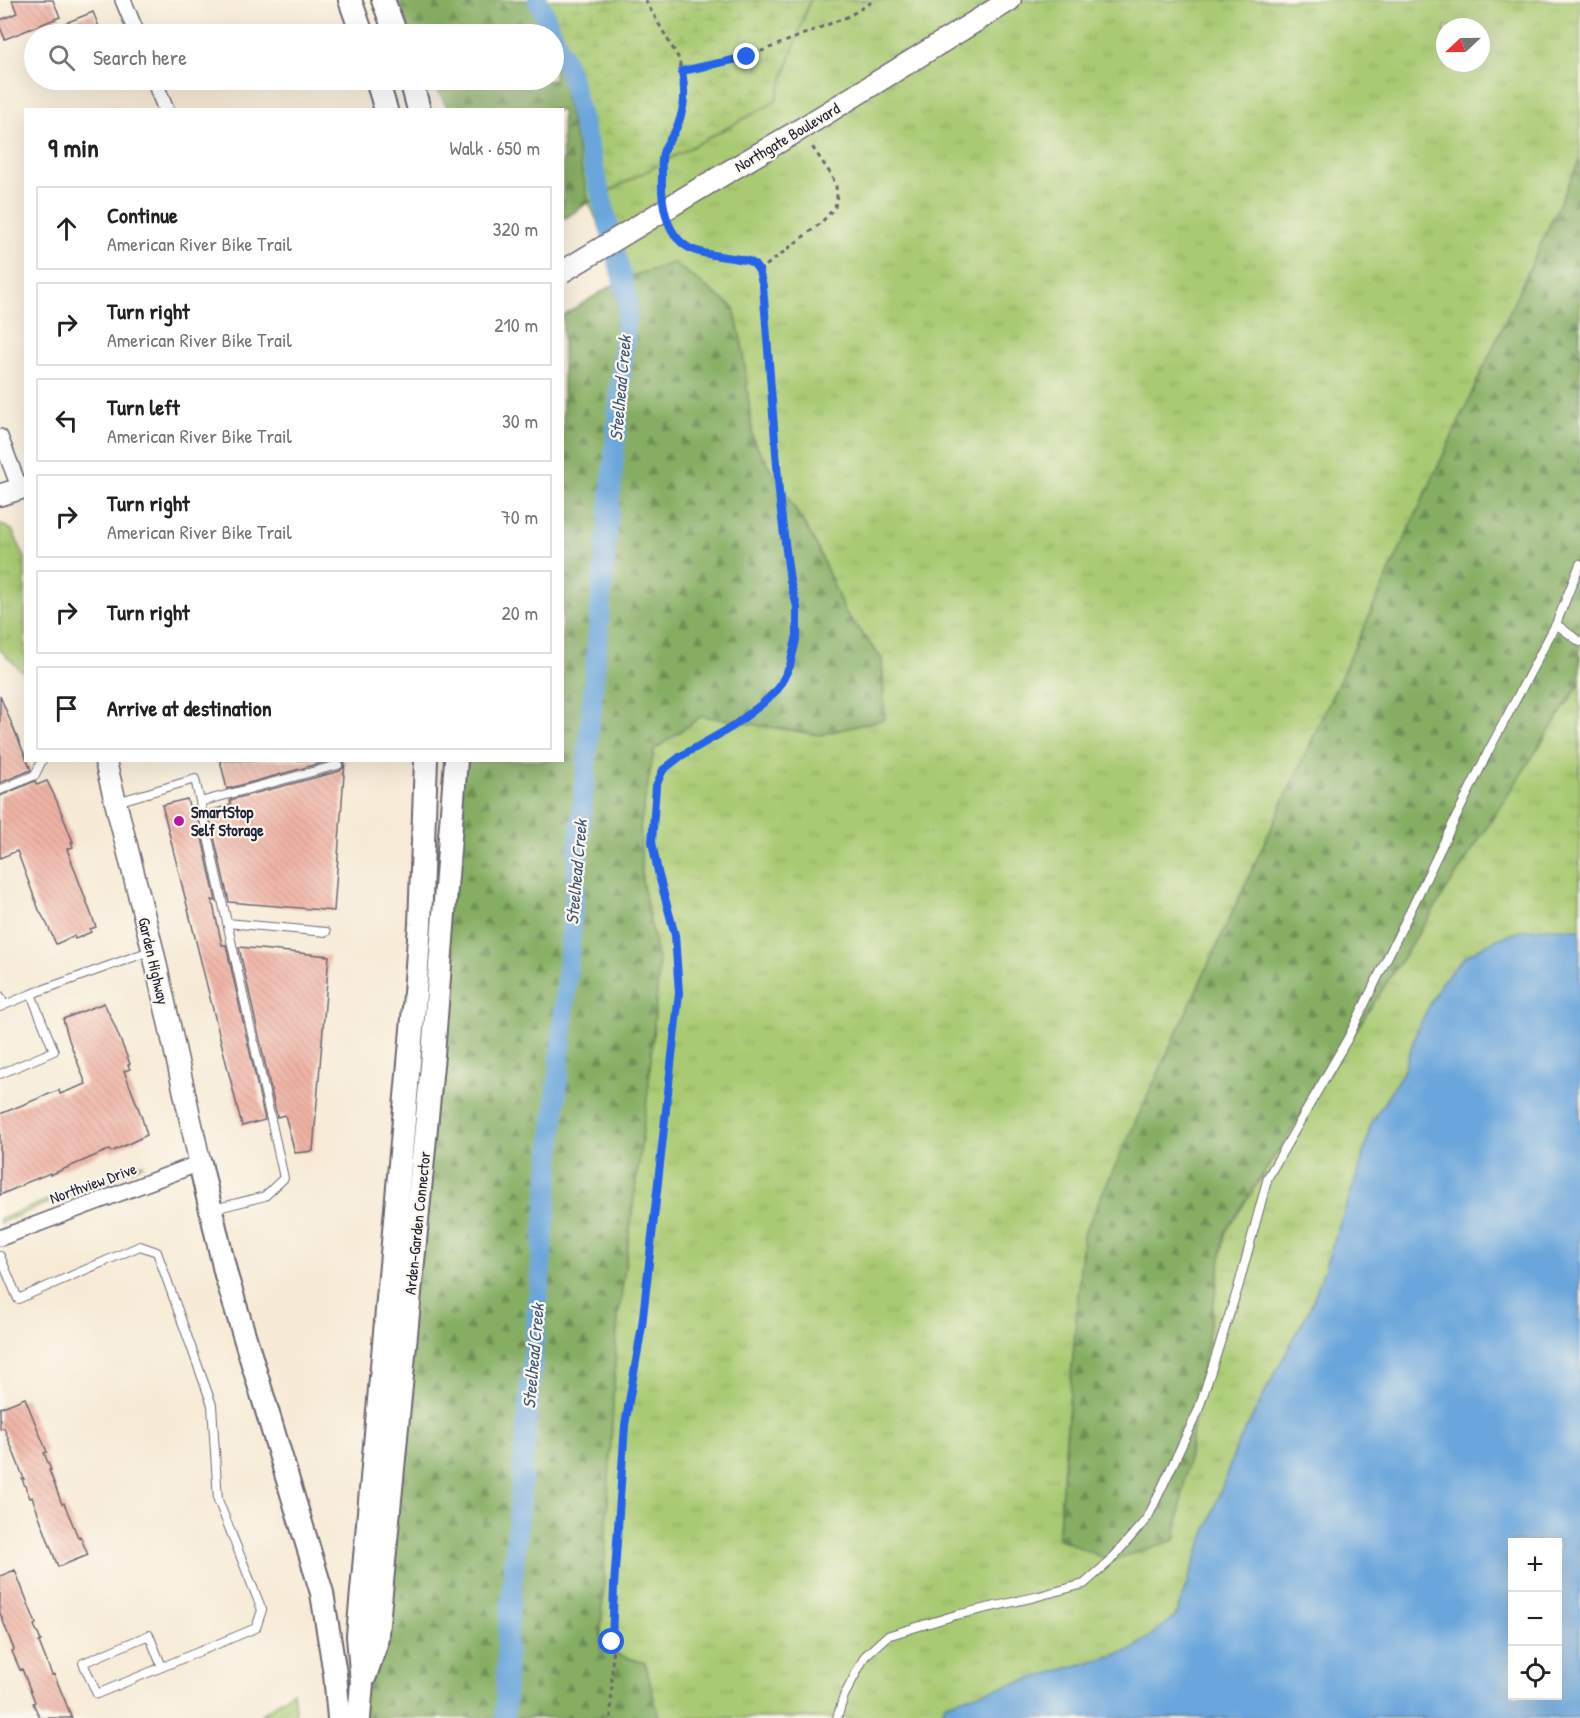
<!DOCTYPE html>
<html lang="en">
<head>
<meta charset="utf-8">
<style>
	:root { --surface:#fff; --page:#f2f2f2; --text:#222; --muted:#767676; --line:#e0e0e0 }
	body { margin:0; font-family:"Patrick Hand",sans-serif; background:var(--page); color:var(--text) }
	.controls { position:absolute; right:18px; bottom:18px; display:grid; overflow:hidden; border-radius:0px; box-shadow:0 6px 24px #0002 }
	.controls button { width:54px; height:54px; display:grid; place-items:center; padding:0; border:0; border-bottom:2px solid var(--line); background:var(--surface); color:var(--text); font:30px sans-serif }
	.compass { position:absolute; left:1436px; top:18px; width:54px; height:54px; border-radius:50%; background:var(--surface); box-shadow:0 6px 24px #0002; rotate:248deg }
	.stop { position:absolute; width:18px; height:18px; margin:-14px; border:4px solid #2563eb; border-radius:50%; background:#fff }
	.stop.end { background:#2563eb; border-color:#fff; box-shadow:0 2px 6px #0008 }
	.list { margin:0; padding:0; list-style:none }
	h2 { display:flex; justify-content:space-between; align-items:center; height:78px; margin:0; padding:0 24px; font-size:26px }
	h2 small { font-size:20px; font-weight:400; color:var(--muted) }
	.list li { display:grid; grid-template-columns:39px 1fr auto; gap:18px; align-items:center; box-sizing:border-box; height:84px; margin:0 12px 12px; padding:0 12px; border:2px solid var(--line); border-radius:0px }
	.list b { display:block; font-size:22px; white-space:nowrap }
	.list p { margin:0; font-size:20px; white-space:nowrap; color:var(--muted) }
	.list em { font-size:20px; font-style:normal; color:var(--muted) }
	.icon { flex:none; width:33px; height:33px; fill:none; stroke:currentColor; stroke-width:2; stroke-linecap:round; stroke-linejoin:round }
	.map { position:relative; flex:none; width:1580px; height:1718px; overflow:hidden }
	.search { position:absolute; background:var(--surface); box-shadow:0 6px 24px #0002; left:24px; top:24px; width:540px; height:66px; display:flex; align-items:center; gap:15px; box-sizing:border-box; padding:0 21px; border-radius:33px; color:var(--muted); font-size:22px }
	.panel { position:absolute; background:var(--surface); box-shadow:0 6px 24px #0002; left:24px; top:108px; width:540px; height:654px; border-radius:0px }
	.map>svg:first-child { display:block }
	.grass { fill:url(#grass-tufts); stroke:#667656; stroke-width:1.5; fill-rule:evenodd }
	.forest { fill:url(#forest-firs); stroke:#546850; stroke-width:1.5 }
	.wetland { fill:url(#wetland-marsh); stroke:#667656; stroke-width:1.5 }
	.garden { fill:url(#garden-furrows); stroke:#667656; stroke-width:1.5 }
	.water { fill:#6aa6db; stroke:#46648b; stroke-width:1.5; fill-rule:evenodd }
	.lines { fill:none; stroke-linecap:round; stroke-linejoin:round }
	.canal { stroke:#6aa6db; stroke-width:20 }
	.building { fill:url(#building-back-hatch) }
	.lane-casing { stroke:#6d6872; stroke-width:10 }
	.street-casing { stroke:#6d6872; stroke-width:18 }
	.secondary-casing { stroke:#6d6872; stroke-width:24 }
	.primary-casing { stroke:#6d6872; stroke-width:26 }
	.path { stroke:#6d6872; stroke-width:3; stroke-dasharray:4.5 4.5; stroke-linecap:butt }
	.lane { stroke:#fff; stroke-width:8 }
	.street { stroke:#fff; stroke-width:15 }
	.secondary { stroke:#fff; stroke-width:21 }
	.primary { stroke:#fff; stroke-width:22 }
	.secondary-bridge-casing { stroke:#6d6872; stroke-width:24; stroke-linecap:butt }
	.secondary-bridge { stroke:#fff; stroke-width:21 }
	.route { stroke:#2563eb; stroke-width:8 }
	.poi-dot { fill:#b5179e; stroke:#fbf7ec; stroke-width:2 }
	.labels { text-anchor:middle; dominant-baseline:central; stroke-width:4.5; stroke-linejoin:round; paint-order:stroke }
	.street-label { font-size:16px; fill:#22223b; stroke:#fbf7ec }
	.poi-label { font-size:16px; font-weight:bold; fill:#22223b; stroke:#fbf7ec; text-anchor:start }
	.water-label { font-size:18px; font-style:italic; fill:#3f577b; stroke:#fbf7ec }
</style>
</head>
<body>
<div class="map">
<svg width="1580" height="1718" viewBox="0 0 1580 1718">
	<defs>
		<pattern id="grass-tufts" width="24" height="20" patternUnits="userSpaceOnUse" patternTransform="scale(1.5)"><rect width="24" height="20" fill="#a9ca72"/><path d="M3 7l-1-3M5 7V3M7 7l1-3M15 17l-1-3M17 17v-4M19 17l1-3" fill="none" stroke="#91ad64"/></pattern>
		<pattern id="forest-firs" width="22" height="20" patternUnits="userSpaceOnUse" patternTransform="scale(1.5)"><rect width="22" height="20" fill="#86ae64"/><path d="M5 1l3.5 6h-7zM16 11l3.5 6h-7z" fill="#6d8d54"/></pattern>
		<pattern id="wetland-marsh" width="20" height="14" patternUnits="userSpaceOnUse" patternTransform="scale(1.5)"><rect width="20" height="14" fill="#a9ca72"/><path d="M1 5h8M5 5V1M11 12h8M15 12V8" fill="none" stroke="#91ad64"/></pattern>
		<pattern id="garden-furrows" width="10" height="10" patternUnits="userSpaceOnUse" patternTransform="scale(1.5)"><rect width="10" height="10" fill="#a9ca72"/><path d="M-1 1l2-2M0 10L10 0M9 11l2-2" fill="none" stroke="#91ad64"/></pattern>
		<pattern id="building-back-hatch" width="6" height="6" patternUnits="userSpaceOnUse" patternTransform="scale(1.5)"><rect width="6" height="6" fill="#efb3a5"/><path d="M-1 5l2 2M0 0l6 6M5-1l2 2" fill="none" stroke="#cd9a8f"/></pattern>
	</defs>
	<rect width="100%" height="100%" fill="#fbf7ec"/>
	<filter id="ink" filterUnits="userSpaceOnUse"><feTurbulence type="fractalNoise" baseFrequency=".0167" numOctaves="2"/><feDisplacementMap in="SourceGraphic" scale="12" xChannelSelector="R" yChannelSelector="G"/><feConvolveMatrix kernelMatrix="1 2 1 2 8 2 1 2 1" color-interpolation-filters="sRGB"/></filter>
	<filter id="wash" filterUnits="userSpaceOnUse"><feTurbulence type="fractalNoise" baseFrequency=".008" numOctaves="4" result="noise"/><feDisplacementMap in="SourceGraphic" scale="24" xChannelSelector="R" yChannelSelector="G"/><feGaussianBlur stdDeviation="1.35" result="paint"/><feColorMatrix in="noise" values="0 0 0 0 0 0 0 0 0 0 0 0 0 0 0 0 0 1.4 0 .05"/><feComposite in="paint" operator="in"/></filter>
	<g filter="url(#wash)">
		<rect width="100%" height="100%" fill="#f7ebd7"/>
		<path class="grass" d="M 810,0 L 1580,0 L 1580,159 L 1083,1236 L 1058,1539 L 1175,1540 L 1225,1233 L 1580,683 L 1580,929 L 1546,928 L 1418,1028 L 1403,1072 L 1371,1124 L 1361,1164 L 1312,1304 L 1237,1446 L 1175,1617 L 1132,1650 L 946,1703 L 941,1718 L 659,1718 L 645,1663 L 600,1650 L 617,1328 L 648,1091 L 659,966 L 642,881 L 640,827 L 654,750 L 702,716 L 820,735 L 885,719 L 882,659 L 845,612 L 815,542 L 753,440 L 743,350 L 734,308 L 674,263 L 622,279 L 589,202 L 775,102 ZM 1445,27 L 1481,27 L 1481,63 L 1445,63 Z
			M 0,524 L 12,530 L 25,558 L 25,674 L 0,650 Z
			M 141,1163 L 143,1165 L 0,1223 L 0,1219 Z"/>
		<path class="forest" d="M 390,0 L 538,0 L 552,34 L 409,34 Z
			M 554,42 L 589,202 L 563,220 L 562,110 L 448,109 L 432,80 L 554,80 Z
			M 1580,159 L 1580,683 L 1225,1233 L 1175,1540 L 1110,1561 L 1058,1538 L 1083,1236 Z
			M 674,263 L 734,308 L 743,350 L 753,440 L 815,542 L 845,612 L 882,659 L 885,719 L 820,735 L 702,716 L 654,750 L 640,827 L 642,881 L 659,966 L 648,1091 L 617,1328 L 600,1650 L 645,1663 L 659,1718 L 360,1718 L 461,761 L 562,760 L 563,316 L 622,279 Z"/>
		<path class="wetland" d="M 536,0 L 810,0 L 775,102 L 589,202 L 554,42 L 554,34 L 552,34 L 550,28 Z"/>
		<path class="garden" d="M 293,1691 L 296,1718 L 257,1718 Z"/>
		<path class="water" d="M 1546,928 L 1580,929 L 1580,1718 L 941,1718 L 945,1703 L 1132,1650 L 1175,1617 L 1237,1446 L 1312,1304 L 1361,1164 L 1371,1124 L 1403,1072 L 1418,1028 L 1441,983 L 1464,957 L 1496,939 L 1524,930 ZM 1512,1542 L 1558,1542 L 1558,1696 L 1512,1696 Z"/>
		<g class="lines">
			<path class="canal" d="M 538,0 L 553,34
				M 505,1718 L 507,1643 L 628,301 L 570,74 L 554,36"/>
		</g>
		<g id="blocks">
			<path class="building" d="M 12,0 L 53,0 L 60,17 L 5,39 L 0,27 L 0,20 L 17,13 Z
				M 93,12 L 100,29 L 86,34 L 38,34 Z
				M 0,696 L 31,770 L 0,783 Z
				M 220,760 L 332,760 L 227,789 Z
				M 342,760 L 345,760 L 334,911 L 229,902 L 208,811 L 231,805 L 230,800 L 340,771 L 344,766 Z
				M 35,781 L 37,785 L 47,781 L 56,799 L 73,842 L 71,842 L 73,847 L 67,849 L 96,927 L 90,929 L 91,932 L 75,939 L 74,936 L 56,944 L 47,924 L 39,910 L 17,851 L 0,858 L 0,796 Z
				M 187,799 L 192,816 L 197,815 L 216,901 L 212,900 L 222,945 L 226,945 L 265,1120 L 242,1126 L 162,805 Z
				M 239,947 L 329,956 L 313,1151 L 295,1153 L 285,1115 L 277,1117 Z
				M 104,1003 L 113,1022 L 130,1064 L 128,1065 L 130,1069 L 124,1071 L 141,1115 L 147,1135 L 111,1152 L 110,1150 L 106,1151 L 50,1175 L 50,1173 L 23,1184 L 23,1185 L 0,1195 L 0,1114 L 59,1090 L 60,1094 L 86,1084 L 69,1040 L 63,1019 Z
				M 25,1398 L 47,1452 L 44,1453 L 51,1470 L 49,1470 L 62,1504 L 64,1503 L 78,1537 L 80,1536 L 88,1555 L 58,1567 L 32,1497 L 30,1498 L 22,1479 L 24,1479 L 4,1428 L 0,1429 L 0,1408 Z
				M 15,1570 L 36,1624 L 34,1625 L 41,1641 L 39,1642 L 52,1675 L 54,1674 L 72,1718 L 40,1718 L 33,1703 L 35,1702 L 22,1669 L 20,1670 L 12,1651 L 14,1650 L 0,1613 L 0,1576 Z"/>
		</g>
	</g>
	<g filter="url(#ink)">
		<use href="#blocks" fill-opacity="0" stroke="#6d6872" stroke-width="1.5"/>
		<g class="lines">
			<defs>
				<path id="lane" d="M 1580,564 L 1556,624 L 1580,642
					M 0,790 L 35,775 L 42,760
					M 117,802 L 195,779 L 284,1178 L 265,1196 L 214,1209
					M 200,802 L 338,765
					M 227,923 L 326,932
					M 0,996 L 4,1005
					M 0,1007 L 31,994 L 150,951
					M 0,1074 L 54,1051 L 31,994
					M 0,1256 L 18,1299 L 140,1246 L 157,1252 L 212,1405 L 218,1500 L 262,1610 L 256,1628 L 97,1694 L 83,1663 L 149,1635 L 162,1667
					M 837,1718 L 844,1696 L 865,1656 L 887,1636 L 956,1615 L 1035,1597 L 1084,1584 L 1110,1561 L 1148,1517 L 1198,1411 L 1238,1288 L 1268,1177 L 1348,1038 L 1488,752 L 1556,624"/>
				<path id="street" d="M 123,0 L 137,34
					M 154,80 L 166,110
					M 0,437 L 20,489
					M 0,1238 L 200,1163"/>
				<path id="secondary" d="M 704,186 L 801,129 L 1010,0
					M 0,495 L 26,487
					M 105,760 L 153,951 L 200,1163"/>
				<path id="primary" d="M 350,0 L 362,34
					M 383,0 L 396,34
					M 377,80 L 386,110
					M 411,80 L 419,110
					M 200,1163 L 226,1275 L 322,1593 L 335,1674 L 339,1718
					M 365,1676 L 376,1644 L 433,1055 L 456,760
					M 359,1718 L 362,1683 L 358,1636 L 414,1007 L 420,924 L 426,760"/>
			</defs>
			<use href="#lane" class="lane-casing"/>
			<use href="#street" class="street-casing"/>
			<use href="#secondary" class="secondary-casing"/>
			<use href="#primary" class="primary-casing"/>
			<path class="path" d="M 645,0 L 679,59 L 685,92 L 683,111 L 663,153 L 662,188
				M 682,71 L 747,57 L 849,16 L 875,0
				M 759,271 L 821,223 L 835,207 L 837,196 L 836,186 L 832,176 L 811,145
				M 611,1718 L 614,1586 L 625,1425 L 642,1326 L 679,993 L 675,935 L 658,872 L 652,842 L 656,786 L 663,770 L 681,756 L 732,727 L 762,704 L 778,689 L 790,666 L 797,635 L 797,607 L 790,581 L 780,503 L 763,286 L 759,271 L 754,264 L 749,261 C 720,253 690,259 672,229"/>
			<use href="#lane" class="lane"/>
			<use href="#street" class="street"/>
			<use href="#secondary" class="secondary"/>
			<use href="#primary" class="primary"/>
			<defs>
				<path id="secondary-bridge" d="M 562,272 L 704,186"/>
			</defs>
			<use href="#secondary-bridge" class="secondary-bridge-casing"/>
			<use href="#secondary-bridge" class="secondary-bridge"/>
		</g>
	</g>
	<g class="lines" filter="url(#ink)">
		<path class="route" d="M 612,1642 L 614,1586 L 625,1425 L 642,1326 L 679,993 L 675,935 L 658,872 L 652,842 L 656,786 L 663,770 L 681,756 L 732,727 L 762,704 L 778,689 L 790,666 L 797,635 L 797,607 L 790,581 L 780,504 L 763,286 L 759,271 L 754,264 L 749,261 C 730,256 709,257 691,249 C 665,236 661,201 662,176 C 662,169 661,160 663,153 C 665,146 670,139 674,133 C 685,112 686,93 682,71 L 747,57"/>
	</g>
	<circle class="poi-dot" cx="179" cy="821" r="6"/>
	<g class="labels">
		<g class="street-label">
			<text transform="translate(787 137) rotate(-31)">Northgate Boulevard</text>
			<text transform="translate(154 961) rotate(77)">Garden Highway</text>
			<text transform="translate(93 1183) rotate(-20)">Northview Drive</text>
			<text transform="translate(417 1223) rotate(-84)">Arden-Garden Connector</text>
		</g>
		<g class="poi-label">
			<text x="191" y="812">SmartStop<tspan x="191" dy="18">Self Storage</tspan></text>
		</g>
		<g class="water-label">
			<text transform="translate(620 388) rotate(-85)">Steelhead Creek</text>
			<text transform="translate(576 872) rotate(-85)">Steelhead Creek</text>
			<text transform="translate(533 1356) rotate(-85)">Steelhead Creek</text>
		</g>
	</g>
</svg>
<div class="controls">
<button>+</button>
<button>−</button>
<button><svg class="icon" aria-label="locate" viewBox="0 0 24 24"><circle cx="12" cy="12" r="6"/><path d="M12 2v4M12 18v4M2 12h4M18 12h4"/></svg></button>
</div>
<svg class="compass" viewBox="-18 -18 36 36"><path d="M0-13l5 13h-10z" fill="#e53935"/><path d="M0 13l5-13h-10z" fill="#767676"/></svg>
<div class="stop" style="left:612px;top:1642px"></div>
<div class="stop end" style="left:747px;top:57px"></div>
<div class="search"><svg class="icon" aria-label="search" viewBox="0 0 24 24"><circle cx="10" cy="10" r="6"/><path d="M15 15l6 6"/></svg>Search here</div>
<section class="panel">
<h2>9 min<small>Walk · 650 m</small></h2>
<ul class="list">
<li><svg class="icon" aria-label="ahead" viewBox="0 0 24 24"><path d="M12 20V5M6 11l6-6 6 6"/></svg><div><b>Continue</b><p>American River Bike Trail</p></div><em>320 m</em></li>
<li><svg class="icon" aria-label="right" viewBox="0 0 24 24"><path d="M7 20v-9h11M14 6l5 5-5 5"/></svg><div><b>Turn right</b><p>American River Bike Trail</p></div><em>210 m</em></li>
<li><svg class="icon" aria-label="left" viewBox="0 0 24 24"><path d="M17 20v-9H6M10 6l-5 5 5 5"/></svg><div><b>Turn left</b><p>American River Bike Trail</p></div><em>30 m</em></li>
<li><svg class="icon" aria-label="right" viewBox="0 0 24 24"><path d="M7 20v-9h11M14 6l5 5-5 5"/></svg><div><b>Turn right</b><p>American River Bike Trail</p></div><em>70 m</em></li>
<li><svg class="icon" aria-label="right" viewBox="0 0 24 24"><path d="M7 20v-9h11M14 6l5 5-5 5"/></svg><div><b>Turn right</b></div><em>20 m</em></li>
<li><svg class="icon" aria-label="arrive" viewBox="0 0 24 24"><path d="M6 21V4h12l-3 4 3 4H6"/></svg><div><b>Arrive at destination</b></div></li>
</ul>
</section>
</div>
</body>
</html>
